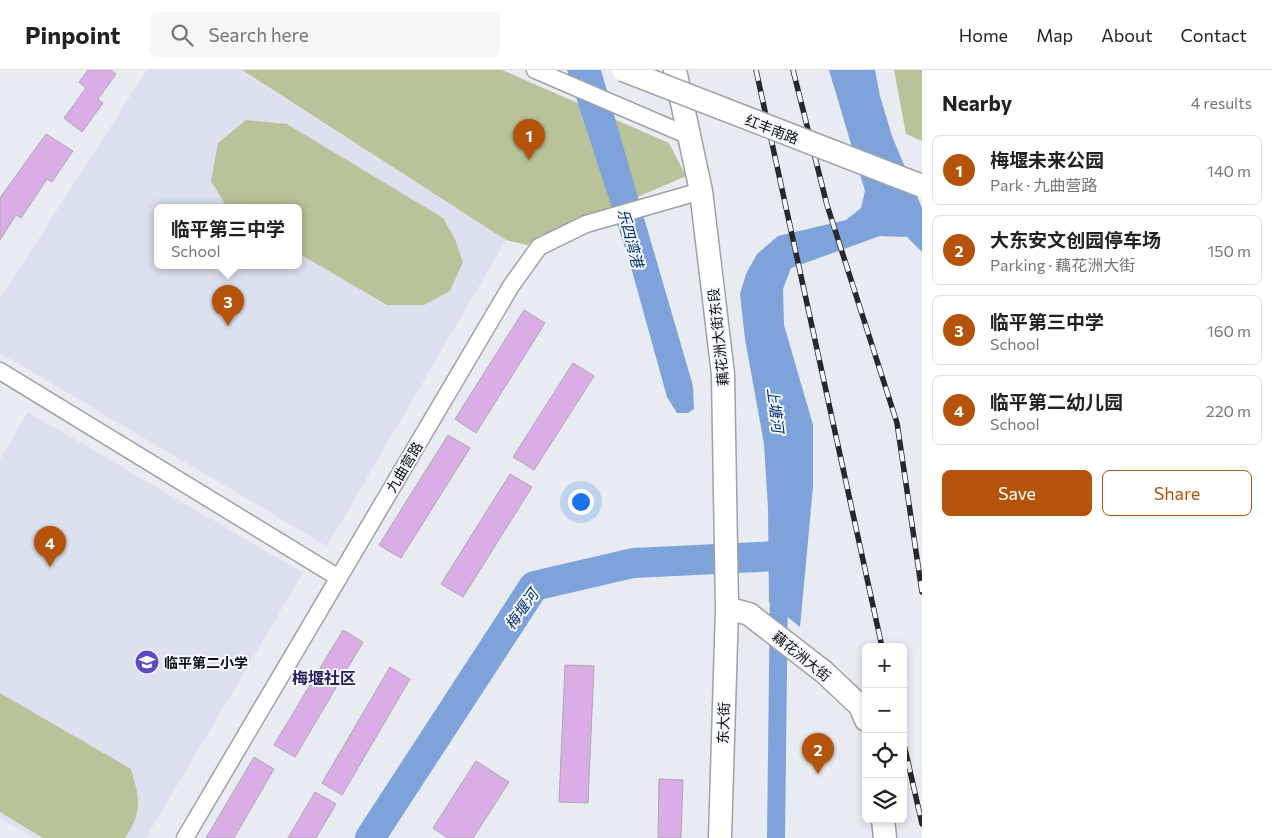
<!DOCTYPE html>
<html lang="en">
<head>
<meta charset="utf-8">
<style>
	:root { --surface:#fff; --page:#f6f6f6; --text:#222; --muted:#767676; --line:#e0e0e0; --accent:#b45309 }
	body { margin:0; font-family:Commissioner,"Noto Sans SC",sans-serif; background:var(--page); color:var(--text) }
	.controls { position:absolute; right:15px; bottom:15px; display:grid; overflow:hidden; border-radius:8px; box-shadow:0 2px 8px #0003 }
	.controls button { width:45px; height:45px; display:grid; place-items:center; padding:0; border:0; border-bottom:1px solid var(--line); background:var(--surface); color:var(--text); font:25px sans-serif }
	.you { position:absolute; left:580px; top:431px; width:18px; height:18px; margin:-12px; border:4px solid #fff; border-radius:50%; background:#1a73e8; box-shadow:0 0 0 8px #1a73e833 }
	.badge { display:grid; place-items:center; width:32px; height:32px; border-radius:50%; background:var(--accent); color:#fff; font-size:16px; font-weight:700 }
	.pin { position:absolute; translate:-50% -41px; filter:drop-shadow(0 1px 2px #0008) }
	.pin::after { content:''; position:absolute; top:26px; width:18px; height:15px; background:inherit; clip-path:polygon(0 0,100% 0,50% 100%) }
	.popup { position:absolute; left:154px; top:134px; width:148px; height:65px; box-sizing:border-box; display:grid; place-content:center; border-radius:8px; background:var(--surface); filter:drop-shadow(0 1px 4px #0005); font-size:16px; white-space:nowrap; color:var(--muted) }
	.popup b { font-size:19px; color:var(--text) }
	.popup::after { content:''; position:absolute; left:50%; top:100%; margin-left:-10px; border:10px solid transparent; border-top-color:var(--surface) }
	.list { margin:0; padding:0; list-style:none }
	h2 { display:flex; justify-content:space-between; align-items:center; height:65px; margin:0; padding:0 20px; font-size:21px }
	h2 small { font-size:16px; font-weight:400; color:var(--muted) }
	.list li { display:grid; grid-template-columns:32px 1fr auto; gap:15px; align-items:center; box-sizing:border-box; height:70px; margin:0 10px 10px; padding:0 10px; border:1px solid var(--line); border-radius:8px }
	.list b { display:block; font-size:19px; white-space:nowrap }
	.list p { margin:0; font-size:16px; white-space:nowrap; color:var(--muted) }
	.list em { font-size:16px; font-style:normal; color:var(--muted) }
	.actions { display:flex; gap:10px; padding:15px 20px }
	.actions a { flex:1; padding:11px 0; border:1px solid var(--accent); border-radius:8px; text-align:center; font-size:18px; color:var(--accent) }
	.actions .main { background:var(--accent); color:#fff }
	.icon { flex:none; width:28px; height:28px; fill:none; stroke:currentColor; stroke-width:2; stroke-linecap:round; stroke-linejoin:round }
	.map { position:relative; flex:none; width:922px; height:768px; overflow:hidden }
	header { display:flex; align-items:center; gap:30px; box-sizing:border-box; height:70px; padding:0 25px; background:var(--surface); border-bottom:1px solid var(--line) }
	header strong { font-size:24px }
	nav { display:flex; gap:28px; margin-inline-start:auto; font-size:18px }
	.search { width:350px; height:45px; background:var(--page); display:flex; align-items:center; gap:12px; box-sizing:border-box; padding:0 18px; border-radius:8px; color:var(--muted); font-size:19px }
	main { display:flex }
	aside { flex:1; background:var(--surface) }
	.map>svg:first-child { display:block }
	.built { fill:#dbe1ee; fill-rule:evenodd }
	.green { fill:#b9c399 }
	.water { fill:#7ea3db }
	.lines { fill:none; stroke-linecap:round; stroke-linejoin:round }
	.canal { stroke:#7ea3db; stroke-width:18 }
	.river { stroke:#7ea3db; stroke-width:30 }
	.building { fill:#dbade6; stroke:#aca8ad }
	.street-casing { stroke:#9fa1a7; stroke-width:19 }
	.secondary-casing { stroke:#9fa1a7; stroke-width:25 }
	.street { stroke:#fff; stroke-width:16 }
	.secondary { stroke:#fff; stroke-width:22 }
	.rail-casing { stroke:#27282b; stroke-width:5.5 }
	.rail { stroke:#f5f8fe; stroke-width:4; stroke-dasharray:11; stroke-linecap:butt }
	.secondary-bridge-casing { stroke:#9fa1a7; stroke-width:25; stroke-linecap:butt }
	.secondary-bridge { stroke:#fff; stroke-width:22 }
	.labels { text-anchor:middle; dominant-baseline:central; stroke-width:4; stroke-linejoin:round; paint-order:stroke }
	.street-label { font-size:14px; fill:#0c0d0f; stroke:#f5f8fe }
	.poi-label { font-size:14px; font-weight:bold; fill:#0c0d0f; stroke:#f5f8fe; text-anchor:start }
	.water-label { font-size:15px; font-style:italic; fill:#013172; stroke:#f5f8fe }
	.quarter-label { font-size:16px; font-weight:bold; fill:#28205a; stroke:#f5f8fe }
</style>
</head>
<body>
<header>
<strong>Pinpoint</strong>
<div class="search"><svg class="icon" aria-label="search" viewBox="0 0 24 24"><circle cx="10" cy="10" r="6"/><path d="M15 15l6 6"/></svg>Search here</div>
<nav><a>Home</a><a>Map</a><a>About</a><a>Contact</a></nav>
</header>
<main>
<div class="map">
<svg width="922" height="768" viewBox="0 0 922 768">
	<rect width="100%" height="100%" fill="#e8ebf1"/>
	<path class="built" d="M 147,0 L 240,0 L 506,170 L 327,476 L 0,283 L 0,229 ZM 158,137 L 298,137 L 298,195 L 158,195 Z
		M 28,342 L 303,503 L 146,768 L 35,768 L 0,748 L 0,390 Z"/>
	<path class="green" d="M 242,0 L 502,0 L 669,73 L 686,106 L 527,175 L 506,170 Z
		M 894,0 L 922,0 L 922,71 L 906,64 Z
		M 246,50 L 287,54 L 443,148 L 455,169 L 463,192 L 450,221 L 424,235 L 387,235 L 298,183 L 298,137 L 227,137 L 211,111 L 218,73 Z
		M 0,623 L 131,699 C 140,729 143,741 125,768 L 43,768 L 0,742 Z"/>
	<path class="water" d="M 567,0 L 601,0 L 693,316 L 694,339 L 688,343 L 677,343 L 667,327 L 629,190 Z
		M 829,0 L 875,0 L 880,26 L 892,66 L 922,138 L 922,182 L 907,167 L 880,166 L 791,198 L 783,219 L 784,255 L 813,355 L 813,417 L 800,557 L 769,532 L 768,438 L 764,374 L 745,269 L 740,224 L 746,204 L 757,184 L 778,166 L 846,150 L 861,138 L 865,121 Z"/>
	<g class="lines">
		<path class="canal" d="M 776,768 L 779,518"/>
		<path class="river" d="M 370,768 L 534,516 L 633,493 L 780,486"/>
	</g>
	<path class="building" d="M 88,0 L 111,0 L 116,4 L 98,29 L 103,33 L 82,62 L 64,48 L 86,18 L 79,12 Z
		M 46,64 L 73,81 L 52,112 L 47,109 L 21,148 L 16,145 L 0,170 L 0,128 Z
		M 524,240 L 545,253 L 476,363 L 455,349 Z
		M 573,293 L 594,306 L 534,400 L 513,387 Z
		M 448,365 L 470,378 L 401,488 L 379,475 Z
		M 510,404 L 532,417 L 463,527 L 441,514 Z
		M 343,560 L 363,572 L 295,687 L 274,675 Z
		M 565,595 L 594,596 L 588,733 L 559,732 Z
		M 390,597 L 410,609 L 342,725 L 322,713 Z
		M 254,687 L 274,699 L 234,768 L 206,768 Z
		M 476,691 L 509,712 L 473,768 L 448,768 L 433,758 Z
		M 659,709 L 683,710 L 681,768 L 658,768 Z
		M 315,722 L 336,734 L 316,768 L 288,768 Z"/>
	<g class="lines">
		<defs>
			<path id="street" d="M 535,0 L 689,66
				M 0,301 L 339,508
				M 185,768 L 511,216 L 539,177 L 586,154 L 701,121"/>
			<path id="secondary" d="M 675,0 L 701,121 L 723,304 L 727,538 L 720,768
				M 727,538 L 749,544 L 824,602 L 860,636 L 866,650
				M 883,749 L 885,768"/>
		</defs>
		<use href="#street" class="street-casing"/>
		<use href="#secondary" class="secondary-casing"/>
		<use href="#street" class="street"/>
		<use href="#secondary" class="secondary"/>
		<defs>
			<path id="rail" d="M 756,0 L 882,577
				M 793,0 L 827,135 L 897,353 L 922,522
				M 903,670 L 922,754"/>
		</defs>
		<use href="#rail" class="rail-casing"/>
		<use href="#rail" class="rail"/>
		<defs>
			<path id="secondary-bridge" d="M 623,0 L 922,116"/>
		</defs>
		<use href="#secondary-bridge" class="secondary-bridge-casing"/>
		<use href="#secondary-bridge" class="secondary-bridge"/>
	</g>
	<defs>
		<symbol id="school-disc" viewBox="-11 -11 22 22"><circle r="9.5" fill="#5d4bc4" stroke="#f5f8fe"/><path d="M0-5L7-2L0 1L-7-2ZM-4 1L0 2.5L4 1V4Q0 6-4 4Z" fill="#fff"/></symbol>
	</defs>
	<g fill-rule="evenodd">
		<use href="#school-disc" x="133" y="578" width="28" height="28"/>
	</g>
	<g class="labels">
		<g class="street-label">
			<text transform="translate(772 59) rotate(21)">红丰南路</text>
			<text transform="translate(718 267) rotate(-96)">藕花洲大街东段</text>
			<text transform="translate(404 397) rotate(-59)">九曲营路</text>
			<text transform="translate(802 586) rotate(39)">藕花洲大街</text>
			<text transform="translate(723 653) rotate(-88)">东大街</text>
		</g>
		<g class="poi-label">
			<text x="164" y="592">临平第二小学</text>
		</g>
		<g class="water-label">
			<text transform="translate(631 168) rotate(75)">乐四湾港</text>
			<text transform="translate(776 340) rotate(83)">上塘河</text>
			<text transform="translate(521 539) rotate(-54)">梅堰河</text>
		</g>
		<g class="quarter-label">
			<text x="324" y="607">梅堰社区</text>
		</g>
	</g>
</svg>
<div class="controls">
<button>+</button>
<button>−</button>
<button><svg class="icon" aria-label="locate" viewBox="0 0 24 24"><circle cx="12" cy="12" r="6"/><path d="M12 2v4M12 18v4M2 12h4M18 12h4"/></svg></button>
<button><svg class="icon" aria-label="layers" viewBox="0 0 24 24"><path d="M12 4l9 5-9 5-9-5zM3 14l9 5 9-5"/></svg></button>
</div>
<div class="you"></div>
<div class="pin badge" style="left:529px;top:90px">1</div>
<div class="pin badge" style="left:818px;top:704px">2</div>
<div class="pin badge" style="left:228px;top:256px">3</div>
<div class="popup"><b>临平第三中学</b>School</div>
<div class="pin badge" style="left:50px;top:497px">4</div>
</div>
<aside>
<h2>Nearby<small>4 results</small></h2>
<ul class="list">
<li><span class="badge">1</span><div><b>梅堰未来公园</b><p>Park · 九曲营路</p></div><em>140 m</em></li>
<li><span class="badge">2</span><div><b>大东安文创园停车场</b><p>Parking · 藕花洲大街</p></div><em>150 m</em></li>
<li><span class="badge">3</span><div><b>临平第三中学</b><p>School</p></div><em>160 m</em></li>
<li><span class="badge">4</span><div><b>临平第二幼儿园</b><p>School</p></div><em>220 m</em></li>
</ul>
<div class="actions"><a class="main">Save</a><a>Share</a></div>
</aside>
</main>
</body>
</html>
